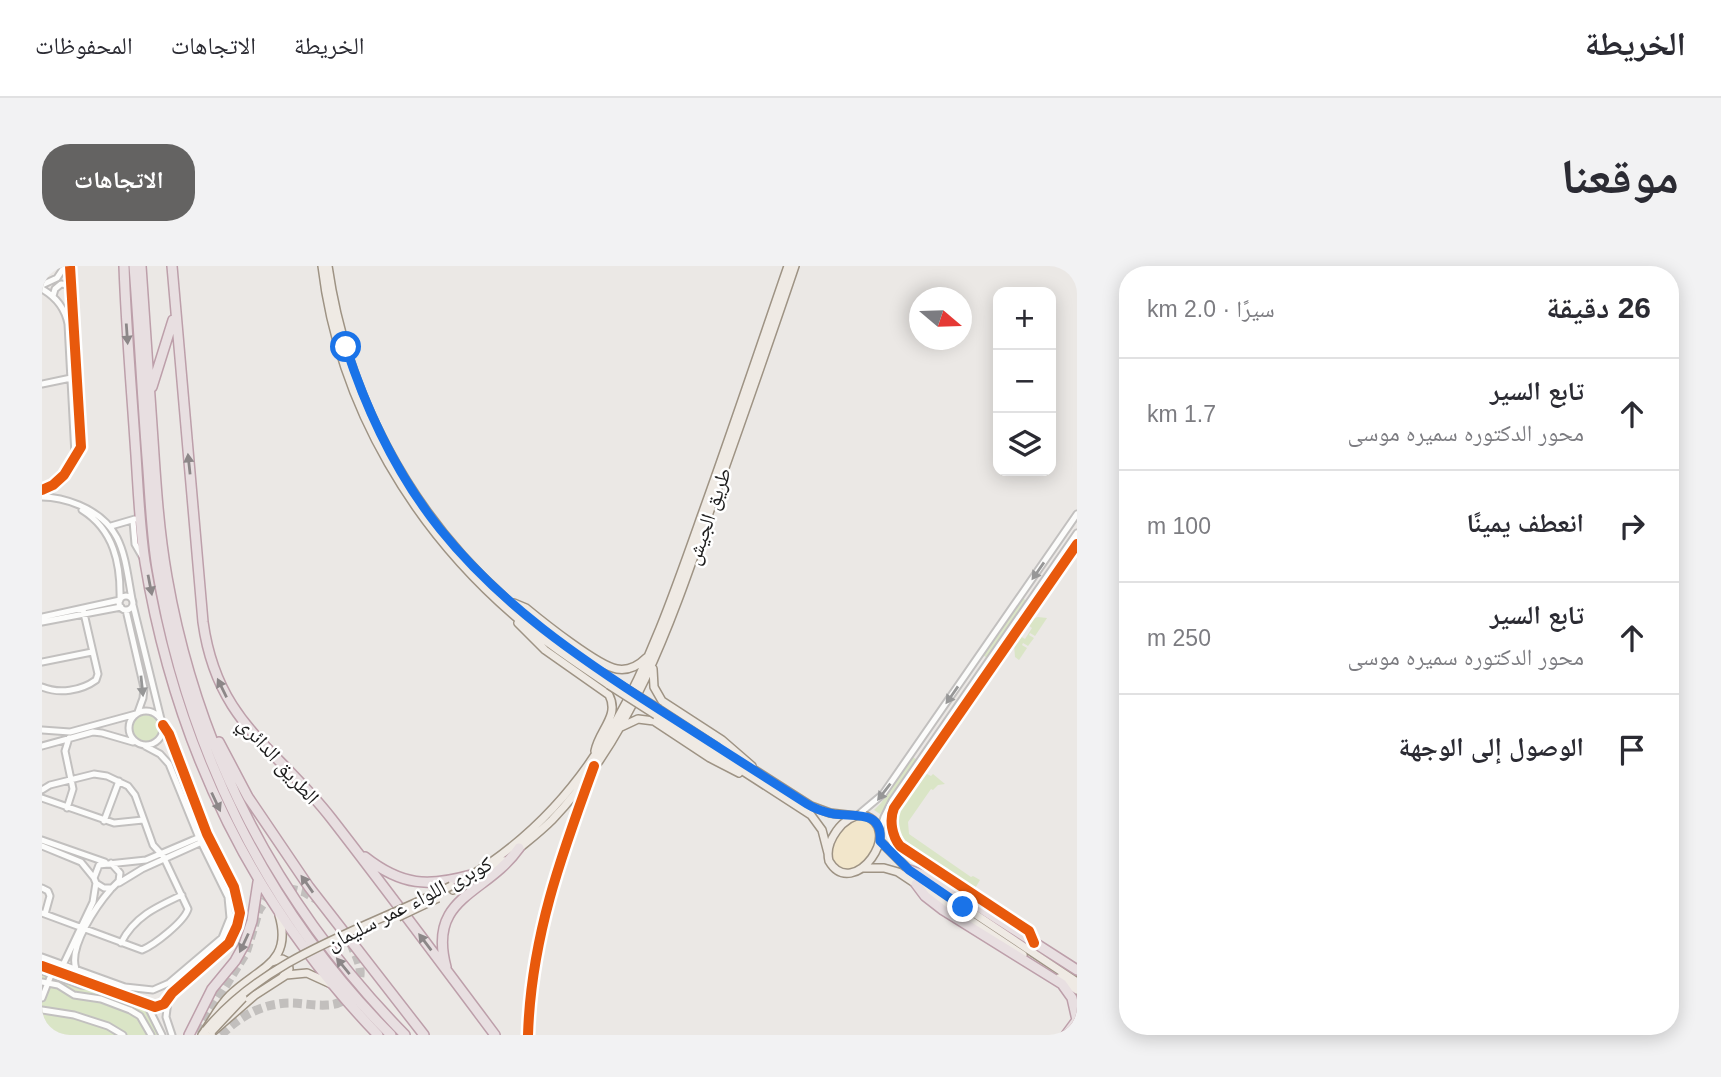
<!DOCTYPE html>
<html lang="ar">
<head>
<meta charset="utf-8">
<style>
	:root { --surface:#fff; --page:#f2f2f3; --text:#2b2b33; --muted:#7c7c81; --line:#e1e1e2; --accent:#646362 }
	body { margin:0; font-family:Arial,"Noto Naskh Arabic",sans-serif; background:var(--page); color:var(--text); direction:rtl }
	.controls { position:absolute; right:21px; top:21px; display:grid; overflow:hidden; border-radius:14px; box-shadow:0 4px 18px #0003 }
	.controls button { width:63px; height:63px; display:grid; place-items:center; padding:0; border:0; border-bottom:2px solid var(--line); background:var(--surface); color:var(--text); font:35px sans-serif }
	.compass { position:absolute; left:867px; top:21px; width:63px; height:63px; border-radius:50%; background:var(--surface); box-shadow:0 4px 18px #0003; rotate:109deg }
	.stop { position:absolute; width:21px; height:21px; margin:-16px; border:5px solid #1a73e8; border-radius:50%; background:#fff }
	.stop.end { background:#1a73e8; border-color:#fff; box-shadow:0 2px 7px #0008 }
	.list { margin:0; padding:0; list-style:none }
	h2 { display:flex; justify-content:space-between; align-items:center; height:91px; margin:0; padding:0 28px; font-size:30px }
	h2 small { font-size:23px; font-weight:400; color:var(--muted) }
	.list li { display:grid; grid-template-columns:46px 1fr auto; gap:21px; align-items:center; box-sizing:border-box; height:112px; padding:0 28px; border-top:2px solid var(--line) }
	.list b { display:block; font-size:26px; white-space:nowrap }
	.list p { margin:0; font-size:23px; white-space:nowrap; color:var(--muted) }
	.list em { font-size:23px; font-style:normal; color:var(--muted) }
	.icon { flex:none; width:38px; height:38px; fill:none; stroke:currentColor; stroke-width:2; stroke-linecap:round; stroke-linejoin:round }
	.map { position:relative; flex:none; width:1035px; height:769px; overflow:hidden; direction:ltr; border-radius:28px }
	header { display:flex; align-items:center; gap:42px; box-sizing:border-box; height:98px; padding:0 35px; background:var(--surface); border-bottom:2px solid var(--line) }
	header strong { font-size:33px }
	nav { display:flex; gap:38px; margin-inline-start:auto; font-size:24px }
	.intro { display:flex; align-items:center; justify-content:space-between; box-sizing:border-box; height:168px; padding:0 42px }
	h1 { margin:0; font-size:49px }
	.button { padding:18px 32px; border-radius:28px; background:var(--accent); color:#fff; font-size:24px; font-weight:700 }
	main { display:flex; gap:42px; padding:0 42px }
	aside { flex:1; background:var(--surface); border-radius:28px; box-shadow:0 4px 18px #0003 }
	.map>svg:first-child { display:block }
	.grass { fill:#dae5c6 }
	.sand { fill:#f2e6cb }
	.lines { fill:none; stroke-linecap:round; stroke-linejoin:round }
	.highway-tunnel { stroke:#c2bfbd; stroke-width:9; stroke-dasharray:9 4.5; stroke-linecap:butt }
	.minor-casing { stroke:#c2c0bf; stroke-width:9 }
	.major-casing { stroke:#9e9384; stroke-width:10 }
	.highway-casing { stroke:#bd9faa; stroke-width:12 }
	.minor { stroke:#fcfcfb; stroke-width:5 }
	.major { stroke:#efeae4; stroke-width:7 }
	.highway { stroke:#e8dfe1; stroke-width:9 }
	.rail-casing { stroke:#c9c9c8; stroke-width:4.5 }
	.rail { stroke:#fff; stroke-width:2; stroke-dasharray:5; stroke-linecap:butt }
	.major-bridge-casing { stroke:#9e9384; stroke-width:10; stroke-linecap:butt }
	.major-bridge { stroke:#efeae4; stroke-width:7 }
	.cycleway-casing { stroke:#fff; stroke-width:15 }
	.cycleway { stroke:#e8590c; stroke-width:10 }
	.oneway { fill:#8c8788 }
	.oneway2 { fill:#979797 }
	.route { stroke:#1a73e8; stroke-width:9 }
	.labels { text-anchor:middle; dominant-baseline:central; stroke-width:5; stroke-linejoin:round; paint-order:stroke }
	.street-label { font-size:21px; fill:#1c1c1c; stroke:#fff }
</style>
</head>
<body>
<header>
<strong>الخريطة</strong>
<nav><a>الخريطة</a><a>الاتجاهات</a><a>المحفوظات</a></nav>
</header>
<div class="intro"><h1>موقعنا</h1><a class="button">الاتجاهات</a></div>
<main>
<aside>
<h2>26 دقيقة<small>سيرًا · 2.0 km</small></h2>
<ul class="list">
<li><svg class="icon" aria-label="ahead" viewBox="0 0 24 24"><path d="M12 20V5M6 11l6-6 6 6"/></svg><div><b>تابع السير</b><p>محور الدكتوره سميره موسى</p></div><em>1.7 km</em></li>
<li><svg class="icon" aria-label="right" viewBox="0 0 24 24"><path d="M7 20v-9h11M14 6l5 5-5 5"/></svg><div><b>انعطف يمينًا</b></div><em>100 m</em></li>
<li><svg class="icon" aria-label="ahead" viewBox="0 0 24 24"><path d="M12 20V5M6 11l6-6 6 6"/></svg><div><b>تابع السير</b><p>محور الدكتوره سميره موسى</p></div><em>250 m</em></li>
<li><svg class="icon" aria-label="arrive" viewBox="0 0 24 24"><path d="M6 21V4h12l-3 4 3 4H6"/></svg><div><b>الوصول إلى الوجهة</b></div></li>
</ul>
</aside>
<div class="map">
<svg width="1035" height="769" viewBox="0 0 1035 769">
	<rect width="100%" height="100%" fill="#ebe8e5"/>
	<path class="grass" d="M 981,332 L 984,335 L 945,392 L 941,389 Z
		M 996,351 L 1005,352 L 993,370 L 988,367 L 987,369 L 992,372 L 986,380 L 981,377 L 980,379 L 985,382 L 977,394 L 973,391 L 972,379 L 978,370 L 983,373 L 990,362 L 986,359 L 990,353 Z
		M90 463a14 14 0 1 1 28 0a14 14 0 1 1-28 0Z
		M 871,491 L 875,494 L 838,548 L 832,544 L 839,537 Z
		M 885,508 L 889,510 L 891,508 L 903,518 L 896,519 L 891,524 L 889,523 L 866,556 L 867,568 L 929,611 L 931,610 L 938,614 L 932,624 L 861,577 C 841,555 868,529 881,510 Z
		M 0,705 L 96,738 L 105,744 L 117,769 L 0,769 Z"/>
	<path class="sand" d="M 819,552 L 829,555 L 836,566 C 834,582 826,595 812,604 L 796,602 L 790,593 C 787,575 802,556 819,552 Z"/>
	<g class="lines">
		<path class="highway-tunnel" d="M 155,766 L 204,687 L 217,644 L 223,635 L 234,626 L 248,623 L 262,626 L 277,635
			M 179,769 C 195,753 214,741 236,738 C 253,735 268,740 285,739 C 304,739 320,722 318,703 C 317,694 312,686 309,678"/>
		<defs>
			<path id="minor" d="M 0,19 L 15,12 L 23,0
				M 0,23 C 14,31 23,42 26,58 L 33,189
				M 11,30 L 13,23 L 19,18 L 26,19 L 30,23
				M 0,118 L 29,112
				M 0,224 L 11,219 L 22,209 L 39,181 L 28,0
				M 0,231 C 13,231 25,234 37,239 C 82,258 82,290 90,333
				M 40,244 C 72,264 79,298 78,334
				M 91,255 L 93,278 L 101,292
				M 69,260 L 93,253
				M77 337a7 7 0 1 1 14 0a7 7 0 1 1-14 0Z
				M 91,339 L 119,453
				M 84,344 L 102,422 L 101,432 L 96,446
				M 0,351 L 78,334
				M 0,356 L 79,341
				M 0,396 L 50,386
				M 0,421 C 17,428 39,425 54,414 L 56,408 L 41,343
				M87 462a17 17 0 1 1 34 0a17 17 0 1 1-34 0Z
				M 0,464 L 28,466 L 94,448
				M 0,480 L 51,466 L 60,467 L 91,476
				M 0,524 L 8,519 L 52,508 L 65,510 L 86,520 L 93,529 L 111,579 L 121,590 L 146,643 C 142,656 112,679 100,684 L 0,647
				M 0,532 L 72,557 L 101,554
				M 25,542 L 31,523 L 23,485 L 27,472
				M 816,549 L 841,528 L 1035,248
				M 62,555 L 77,515
				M 838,564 L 842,551 L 850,535 L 1035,267
				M 0,574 L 63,596
				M 0,580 L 39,596 L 52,612
				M 69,597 L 78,607 L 77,615 L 70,622 L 62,622 L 54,617 L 52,612 L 57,599 L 104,594 L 165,568
				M 77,617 L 100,603 L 162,575
				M 0,622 L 6,625 L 8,630 L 3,648
				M 79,677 C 92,651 114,641 140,629
				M 992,677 L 987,665 L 858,580 C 850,570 847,554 852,542 L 1035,278
				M 0,691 L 83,721 L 111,724 L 127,717 L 180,672 L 188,652 L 186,631 L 157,572 L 127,498 L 118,488 L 103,480
				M 21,699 L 51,636 L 54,617
				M 0,700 L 113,741 L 122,738 L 130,727 L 187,677 L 195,660 L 198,647 L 192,621 L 165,568 L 127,468 L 121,459
				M 34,703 C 26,681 55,639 69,623
				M 0,705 L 39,719 L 50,720
				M 0,716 L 16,719 L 32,729 L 59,733 L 88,744 L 98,750 L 109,769
				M 0,732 L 9,709
				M 126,735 L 124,751 L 130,769
				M 105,739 L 120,769
				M 0,744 L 32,749 L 66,760 L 81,769
				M 486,769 C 489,677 517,595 549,510"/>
			<path id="major" d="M 280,0 C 297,141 373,267 481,357 C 508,380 538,399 567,419
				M 286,0 C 304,126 366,244 460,329 C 494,361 532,387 570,414
				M 472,337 L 484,342 C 501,356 556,400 575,403 C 587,405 596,400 604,392
				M 476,357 L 503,384 L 567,429 C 578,450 557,464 553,485
				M 611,403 L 612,421 L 620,435 L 680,474 L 710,500
				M 617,443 L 769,540 L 788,547 L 814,550
				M 614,449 L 769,549 L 780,564 L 786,587
				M 579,461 L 596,453 L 612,455 L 668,492 L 697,507
				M 821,549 C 865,562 811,636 787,595 C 782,576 801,549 821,549 Z
				M 838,575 L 867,604 L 1035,716
				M 474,585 C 486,575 498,566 510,554 C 595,465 633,344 673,230 C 700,154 727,77 753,0
				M 821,602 L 842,602 L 856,606 L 981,689
				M 425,612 C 563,528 608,395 659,251 C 689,168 717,84 746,0
				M 411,624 L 462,595
				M 230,696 L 240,693 L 246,696 L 247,703 L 241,710
				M 1017,712 L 1035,724
				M 160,769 C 170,755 175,742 188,729 C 217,701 251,697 237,649
				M 167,769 L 213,729 L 244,709 L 265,707 L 289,718"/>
			<path id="highway" d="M 82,0 C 84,58 89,116 93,175 C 96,215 97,256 103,296 C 133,478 208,636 336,769
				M 92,0 C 97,64 100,127 105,191 C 108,228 109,265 115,302 C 144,478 222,642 349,769
				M 99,0 C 103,58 107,116 111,174 C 114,220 117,266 125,311 C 156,488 238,641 363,769
				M 130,0 L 161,356 C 175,457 233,480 289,552 C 345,624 399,697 453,769
				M 110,121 L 131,54
				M 177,476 L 206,531 L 267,621 L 382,769
				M 323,591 C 360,620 386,621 429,609
				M 867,604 L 881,609 L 929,636 L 1035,704
				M 874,618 L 883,630 L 901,644 L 1020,718 L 1030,732 L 1035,754
				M 404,701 C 385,630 444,629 477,582
				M 147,769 L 170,723 L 193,695 L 202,679 L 210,655 L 216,616
				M 1024,769 L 1035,754"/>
		</defs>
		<use href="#minor" class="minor-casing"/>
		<use href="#major" class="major-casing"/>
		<use href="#highway" class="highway-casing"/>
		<use href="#minor" class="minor"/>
		<use href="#major" class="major"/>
		<use href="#highway" class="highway"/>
		<defs>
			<path id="rail" d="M 1031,769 L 1035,763"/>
		</defs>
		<use href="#rail" class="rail-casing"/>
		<use href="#rail" class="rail"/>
		<defs>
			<path id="major-bridge" d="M 570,414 L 617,443
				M 567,419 L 614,449
				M 356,651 L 396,632
				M 164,764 C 224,690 326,662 409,620
				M 170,765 L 201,732"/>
		</defs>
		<use href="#major-bridge" class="major-bridge-casing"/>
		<use href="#major-bridge" class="major-bridge"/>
		<defs>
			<path id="cycleway" d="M 0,224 L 11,219 L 22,209 L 39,181 L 28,0
				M 992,677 L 987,665 L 858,580 C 850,570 847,554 852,542 L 1035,278
				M 0,700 L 113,741 L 122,738 L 130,727 L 187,677 L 195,660 L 198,647 L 192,621 L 165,568 L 127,468 L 121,459
				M 486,769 C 489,672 519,590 552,500"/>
		</defs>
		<use href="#cycleway" class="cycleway-casing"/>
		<use href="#cycleway" class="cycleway"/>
	</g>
	<defs><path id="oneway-solid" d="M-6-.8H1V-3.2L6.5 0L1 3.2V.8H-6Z" transform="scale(1.75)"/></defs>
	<g class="oneway">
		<use href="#oneway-solid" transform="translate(85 68) rotate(86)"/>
		<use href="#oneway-solid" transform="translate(147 198) rotate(-96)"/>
		<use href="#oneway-solid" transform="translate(108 319) rotate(79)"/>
		<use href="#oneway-solid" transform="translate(180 422) rotate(-116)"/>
		<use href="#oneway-solid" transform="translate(174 536) rotate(65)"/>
		<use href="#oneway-solid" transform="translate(265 618) rotate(-125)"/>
		<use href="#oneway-solid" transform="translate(383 676) rotate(-127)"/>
		<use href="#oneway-solid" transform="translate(202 677) rotate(115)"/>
		<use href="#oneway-solid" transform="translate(301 700) rotate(-129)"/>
	</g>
	<g class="oneway2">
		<use href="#oneway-solid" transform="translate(996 305) rotate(125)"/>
		<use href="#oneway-solid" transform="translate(100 420) rotate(84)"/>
		<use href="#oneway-solid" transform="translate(910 429) rotate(125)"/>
		<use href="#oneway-solid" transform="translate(842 526) rotate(128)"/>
	</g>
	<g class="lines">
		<path class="route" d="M 304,81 C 325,146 355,209 398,263 C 459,339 537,392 618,444 C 667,475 716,507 765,538 C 773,543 782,546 792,548 C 813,551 841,544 838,575 L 867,604 L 921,641"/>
	</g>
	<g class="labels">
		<g class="street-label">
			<text transform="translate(666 250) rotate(-71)">طريق الجيش</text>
			<text transform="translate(237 494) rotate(48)">الطريق الدائري</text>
			<text transform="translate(367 637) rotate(-27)">كوبرى اللواء عمر سليمان</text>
		</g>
	</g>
</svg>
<div class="controls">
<button>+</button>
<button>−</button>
<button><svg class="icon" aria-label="layers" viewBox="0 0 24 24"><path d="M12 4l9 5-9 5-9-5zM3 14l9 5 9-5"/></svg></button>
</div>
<svg class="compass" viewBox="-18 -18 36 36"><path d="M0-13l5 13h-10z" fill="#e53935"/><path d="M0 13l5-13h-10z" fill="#7c7c81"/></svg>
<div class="stop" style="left:304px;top:81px"></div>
<div class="stop end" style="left:921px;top:641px"></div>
</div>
</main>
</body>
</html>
